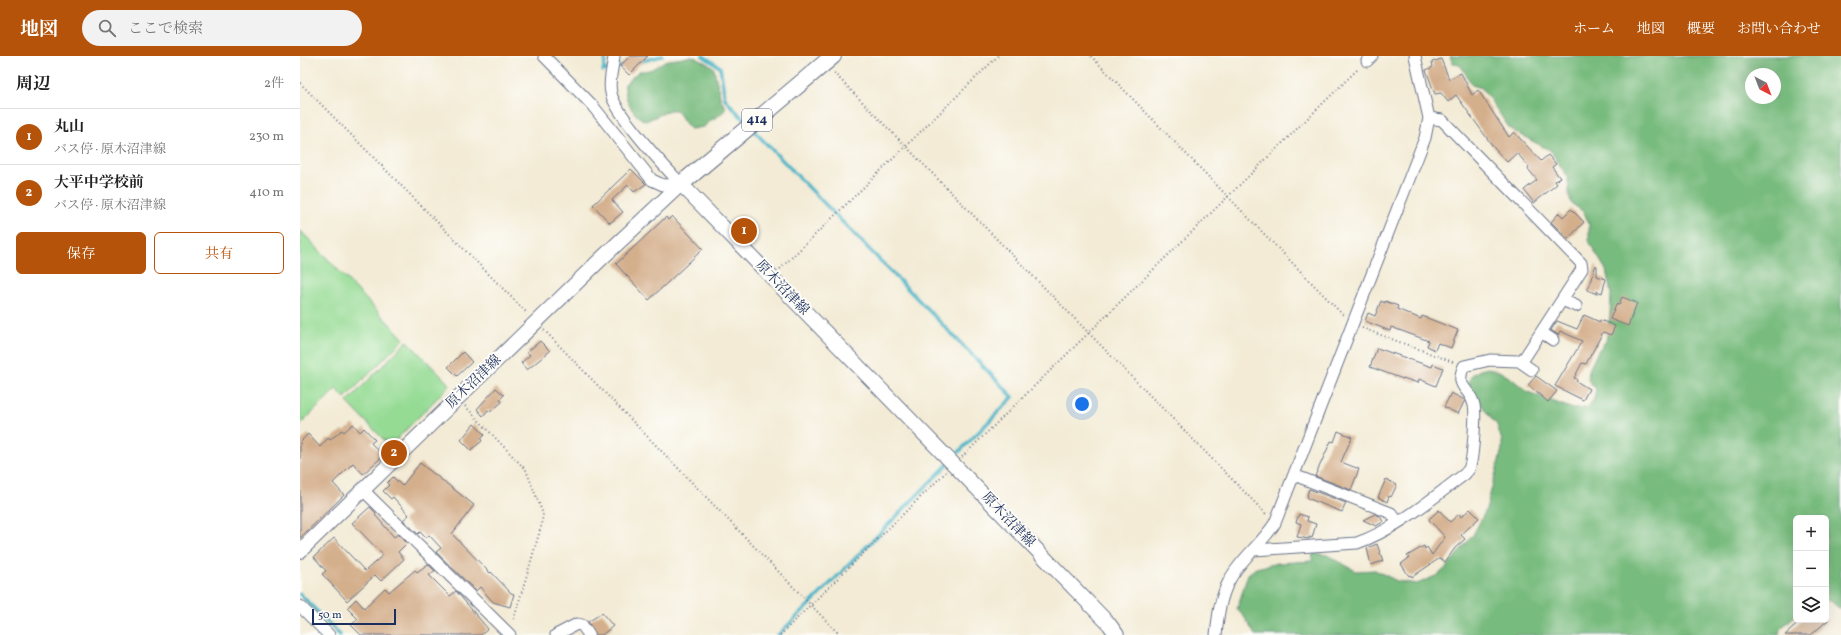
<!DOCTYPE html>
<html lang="ja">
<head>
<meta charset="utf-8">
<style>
	:root { --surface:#fff; --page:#f2f2f2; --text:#222; --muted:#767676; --line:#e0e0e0; --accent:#b45309 }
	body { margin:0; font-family:Vollkorn,"Noto Serif JP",serif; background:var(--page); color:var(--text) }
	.controls { position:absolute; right:12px; bottom:12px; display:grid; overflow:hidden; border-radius:6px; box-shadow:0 4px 16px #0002 }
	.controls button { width:36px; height:36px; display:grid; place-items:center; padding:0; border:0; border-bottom:1px solid var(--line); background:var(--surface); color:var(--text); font:20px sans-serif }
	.compass { position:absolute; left:1445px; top:12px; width:36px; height:36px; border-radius:50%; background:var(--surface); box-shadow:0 4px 16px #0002; rotate:138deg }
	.scale { position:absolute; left:12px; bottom:10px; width:84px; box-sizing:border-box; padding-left:4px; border:2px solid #1b2f5e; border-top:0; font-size:11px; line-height:14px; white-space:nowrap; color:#1b2f5e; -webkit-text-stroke:3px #fdfcf7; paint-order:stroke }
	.you { position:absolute; left:782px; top:348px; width:14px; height:14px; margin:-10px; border:3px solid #fff; border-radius:50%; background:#1a73e8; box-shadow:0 0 0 6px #1a73e833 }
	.badge { display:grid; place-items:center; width:26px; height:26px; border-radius:50%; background:var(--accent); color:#fff; font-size:13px; font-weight:700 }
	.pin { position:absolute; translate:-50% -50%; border:2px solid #fff; box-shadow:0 1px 4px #0006 }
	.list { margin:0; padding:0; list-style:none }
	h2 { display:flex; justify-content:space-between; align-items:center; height:52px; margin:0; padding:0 16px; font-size:17px }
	h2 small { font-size:13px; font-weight:400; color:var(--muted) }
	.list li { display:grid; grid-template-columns:26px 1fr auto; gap:12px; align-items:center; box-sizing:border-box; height:56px; padding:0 16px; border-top:1px solid var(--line) }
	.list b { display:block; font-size:15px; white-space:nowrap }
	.list p { margin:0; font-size:13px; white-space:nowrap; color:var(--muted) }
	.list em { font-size:13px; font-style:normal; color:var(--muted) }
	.actions { display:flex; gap:8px; padding:12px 16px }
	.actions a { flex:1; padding:9px 0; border:1px solid var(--accent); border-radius:6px; text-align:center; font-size:14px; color:var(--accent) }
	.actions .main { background:var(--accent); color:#fff }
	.icon { flex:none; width:22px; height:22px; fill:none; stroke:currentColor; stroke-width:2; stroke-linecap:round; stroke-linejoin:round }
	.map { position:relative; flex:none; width:1541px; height:579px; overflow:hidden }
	header { display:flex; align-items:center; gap:24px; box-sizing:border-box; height:56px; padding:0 20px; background:var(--accent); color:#fff }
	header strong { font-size:19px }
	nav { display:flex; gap:22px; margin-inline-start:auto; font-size:14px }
	.search { width:280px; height:36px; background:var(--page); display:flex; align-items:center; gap:10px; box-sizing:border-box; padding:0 14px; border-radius:22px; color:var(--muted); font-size:15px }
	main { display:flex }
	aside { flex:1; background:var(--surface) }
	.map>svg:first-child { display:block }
	.green { fill:#95db94; stroke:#588579 }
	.forest { fill:#78bb7e; stroke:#4a756e; fill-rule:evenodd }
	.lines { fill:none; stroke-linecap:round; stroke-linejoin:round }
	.stream { stroke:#4bb5c9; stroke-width:3.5 }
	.building { fill:#d4af8c }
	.minor-casing { stroke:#677188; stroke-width:13 }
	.major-casing { stroke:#677188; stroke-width:16 }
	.highway-casing { stroke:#677188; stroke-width:18 }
	.path { stroke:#677188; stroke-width:2; stroke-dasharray:1 3; stroke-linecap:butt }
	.minor { stroke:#fff; stroke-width:11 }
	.major { stroke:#fff; stroke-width:14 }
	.highway { stroke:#fff; stroke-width:16 }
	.labels { text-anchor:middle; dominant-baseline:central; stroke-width:4; stroke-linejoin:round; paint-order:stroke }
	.shield { fill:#fdfcf7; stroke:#5f6c8c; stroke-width:1 }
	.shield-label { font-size:13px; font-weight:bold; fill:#1b2f5e }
	.street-label { font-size:14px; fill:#1b2f5e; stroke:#fdfcf7 }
</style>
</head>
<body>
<header>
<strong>地図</strong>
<div class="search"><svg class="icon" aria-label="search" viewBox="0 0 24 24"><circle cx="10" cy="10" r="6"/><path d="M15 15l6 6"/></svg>ここで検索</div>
<nav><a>ホーム</a><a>地図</a><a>概要</a><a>お問い合わせ</a></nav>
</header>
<main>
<aside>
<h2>周辺<small>2件</small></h2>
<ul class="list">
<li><span class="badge">1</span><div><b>丸山</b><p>バス停 · 原木沼津線</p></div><em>230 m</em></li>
<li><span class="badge">2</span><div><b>大平中学校前</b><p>バス停 · 原木沼津線</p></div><em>410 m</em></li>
</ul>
<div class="actions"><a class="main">保存</a><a>共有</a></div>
</aside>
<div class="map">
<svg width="1541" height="579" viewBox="0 0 1541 579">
	<rect width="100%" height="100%" fill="#fdfcf7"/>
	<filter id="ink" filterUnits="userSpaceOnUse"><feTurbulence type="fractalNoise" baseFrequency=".025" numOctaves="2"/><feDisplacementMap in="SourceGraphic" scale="8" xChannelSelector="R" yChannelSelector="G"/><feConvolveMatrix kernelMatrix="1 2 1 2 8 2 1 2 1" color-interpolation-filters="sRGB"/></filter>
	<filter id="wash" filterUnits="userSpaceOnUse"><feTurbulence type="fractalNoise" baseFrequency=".012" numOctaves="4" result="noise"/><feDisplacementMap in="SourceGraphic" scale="16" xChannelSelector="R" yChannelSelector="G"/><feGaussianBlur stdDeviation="0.9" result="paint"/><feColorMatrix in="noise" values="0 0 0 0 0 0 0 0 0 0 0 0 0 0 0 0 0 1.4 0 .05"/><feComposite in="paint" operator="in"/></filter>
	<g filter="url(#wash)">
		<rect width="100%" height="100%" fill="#f3ebd5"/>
		<path class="green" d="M 0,174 L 104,283 L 45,342 L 36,333 L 0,369 Z
			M 107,285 L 150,329 L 90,390 L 47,346 Z"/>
		<path class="forest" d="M 392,0 L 412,10 L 414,13 L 421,45 L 425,49 L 425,54 L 417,61 L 409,65 L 404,71 L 391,73 C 384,68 382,60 376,54 L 370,54 L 346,65 C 332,60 324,42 325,28 L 339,15 C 358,15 356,7 369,4 C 377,3 384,2 392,0 Z
			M 1150,0 L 1541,0 L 1541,554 L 1532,546 L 1526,544 L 1526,462 L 1496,462 L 1496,559 L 1482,571 L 1479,579 L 955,579 L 945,562 L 937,553 L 948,518 L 956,512 L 978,507 L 1012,505 L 1013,497 L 1027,499 L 1056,515 L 1075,514 L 1097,525 L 1117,528 L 1138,519 L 1147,511 L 1173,479 L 1186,454 L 1202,393 L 1202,385 L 1197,369 L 1185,354 L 1168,326 L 1173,318 L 1180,314 L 1188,312 L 1199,315 L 1212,323 L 1228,336 L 1273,353 L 1287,352 L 1294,343 L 1296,333 L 1288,324 L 1289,314 L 1298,295 L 1306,285 L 1310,259 L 1311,238 L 1306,214 L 1289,186 L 1289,168 L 1284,156 L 1271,147 L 1269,140 L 1268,122 L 1251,95 L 1210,73 L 1182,32 L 1172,29 L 1161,10 L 1152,6 ZM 1451,18 L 1475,18 L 1475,42 L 1451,42 Z"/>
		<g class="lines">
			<path class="stream" d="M 306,0 L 303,15 L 325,9
				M 403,0 L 420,11 L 425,43 L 447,67
				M 339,6 L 362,0
				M 452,73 L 713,341 L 653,402
				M 0,538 L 40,579
				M 478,579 L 514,544 L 649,407"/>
		</g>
		<g id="blocks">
			<path class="building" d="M 330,0 L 348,0 L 329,19 L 320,10 Z
				M 1141,3 L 1149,23 L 1161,17 L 1172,39 L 1178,34 L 1209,81 L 1214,76 L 1241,105 L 1248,99 L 1256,108 L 1252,111 L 1260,122 L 1255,125 L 1257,128 L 1234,147 L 1224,134 L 1237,124 L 1228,113 L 1229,111 L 1217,97 L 1207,106 L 1194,92 L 1156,39 L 1148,46 L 1141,37 L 1135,38 L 1126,14 L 1133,11 L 1132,6 Z
				M 331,113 L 346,128 L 334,136 L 328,129 L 312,144 L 323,156 L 310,167 L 293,149 Z
				M 1271,153 L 1284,166 L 1268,183 L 1251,166 L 1259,157 L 1263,161 Z
				M 372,160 L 403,193 L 349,244 L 316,208 L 366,161 L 368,164 Z
				M 1296,209 L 1297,210 L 1297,220 L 1306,223 L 1302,237 L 1297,235 L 1297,238 L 1287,234 Z
				M 1322,241 L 1337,247 L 1328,270 L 1310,263 L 1316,248 L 1319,249 Z
				M 1081,245 L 1085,247 L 1085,245 L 1098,250 L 1097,253 L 1121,263 L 1122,260 L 1158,274 L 1151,292 L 1138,287 L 1135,294 L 1127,290 L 1129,285 L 1091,271 L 1090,275 L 1065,265 L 1068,257 L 1075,260 Z
				M 1284,259 L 1300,266 L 1300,264 L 1315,270 L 1311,279 L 1303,276 L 1286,308 L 1282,307 L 1274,322 L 1277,323 L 1276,325 L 1289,333 L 1283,344 L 1255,330 L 1282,285 L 1260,275 L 1258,279 L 1251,274 L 1257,265 L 1277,273 Z
				M 240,285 L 250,295 L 227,314 L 221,307 L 230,299 L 227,296 Z
				M 1077,292 L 1132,311 L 1133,308 L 1143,312 L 1136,330 L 1119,323 L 1118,327 L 1103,322 L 1103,323 L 1070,311 Z
				M 163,296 L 172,306 L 157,320 L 148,311 Z
				M 1236,320 L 1257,335 L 1248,346 L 1228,329 Z
				M 196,332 L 204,339 L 200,343 L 202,346 L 190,356 L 188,354 L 183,360 L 177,353 Z
				M 1151,337 L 1165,344 L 1158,358 L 1144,351 Z
				M 53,368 L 60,376 L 64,372 L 75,384 L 71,387 L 83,400 L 63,418 L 53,407 L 33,427 L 44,439 L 0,482 L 0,386 L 8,378 L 20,391 L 28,382 L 30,384 L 42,374 L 44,376 Z
				M 174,368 L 185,379 L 181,383 L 182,385 L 171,394 L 161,384 Z
				M 1038,375 L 1052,381 L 1041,406 L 1059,413 L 1051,434 L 1015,420 L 1031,385 L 1034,386 Z
				M 120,407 L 174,449 L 152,478 L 190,517 L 191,516 L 211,537 L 214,538 L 210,551 L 193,546 L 180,531 L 176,535 L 136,496 L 141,492 L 129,479 L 126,482 L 120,476 L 118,478 L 103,464 L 109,459 L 93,441 L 91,443 L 83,435 L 89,429 L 87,427 L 93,421 L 102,430 Z
				M 1086,423 L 1097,429 L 1091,441 L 1089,440 L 1087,446 L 1078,441 Z
				M 1009,433 L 1046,447 L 1042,456 L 1007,442 L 1008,440 L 1007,439 Z
				M 70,451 L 76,457 L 75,459 L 94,481 L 98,478 L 107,487 L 98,496 L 104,503 L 81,525 L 75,519 L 47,545 L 22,518 L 26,515 L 14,501 L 34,482 L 65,515 L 83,499 L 52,467 Z
				M 1170,453 L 1179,462 L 1161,479 L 1165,483 L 1155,492 L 1145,506 L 1140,502 L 1112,521 L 1111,519 L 1109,520 L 1101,508 L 1109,502 L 1107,500 L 1124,490 L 1125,493 L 1127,491 L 1132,499 L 1145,481 L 1129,464 L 1130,462 L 1139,454 L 1150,466 L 1159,458 L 1161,461 Z
				M 999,458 L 1008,461 L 1007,465 L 1016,468 L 1012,482 L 1009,481 L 1009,483 L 997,481 L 1001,468 L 996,466 Z
				M 1075,458 L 1080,460 L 1083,466 L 1076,470 L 1063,464 Z
				M 1077,488 L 1083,505 L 1071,509 L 1067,492 Z
				M 128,508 L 135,515 L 129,519 L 150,540 L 156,535 L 188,573 L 181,579 L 61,579 L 51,569 L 58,563 L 47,552 L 56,543 L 64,552 L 85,532 L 89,536 L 115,514 L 117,516 Z
				M 302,557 L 313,570 L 302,579 L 296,579 L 288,566 Z
				M 1502,564 L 1528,564 L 1511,579 L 1485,579 Z"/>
		</g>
	</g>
	<g filter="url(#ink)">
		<use href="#blocks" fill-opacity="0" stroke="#677188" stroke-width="1"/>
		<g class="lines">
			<defs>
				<path id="minor" d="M 244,0 L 292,49 L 352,124 L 363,129 L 381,128
					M 314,0 C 313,12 308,25 311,37 C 315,58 365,111 381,128
					M 1067,5 L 1072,0
					M 1262,244 L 1276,250
					M 1241,276 L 1253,284
					M 1219,305 L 1232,314
					M 994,419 L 1091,457 L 1098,466
					M 63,434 L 210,579
					M 954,494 L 1057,487 C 1097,473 1131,443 1165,418 C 1166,416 1168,415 1169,413 C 1173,405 1176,358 1174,349 C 1170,331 1154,332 1164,310 L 1190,304 L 1219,305 L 1225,301 L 1282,213 L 1281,207 L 1142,64 L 1129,62
					M 0,550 L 29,579
					M 256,579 L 277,568 L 282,569 L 289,579
					M 916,579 C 918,560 920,542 929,525 C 940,503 962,488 975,467 L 1125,82 L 1129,62 L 1115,0"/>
				<path id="major" d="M 0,495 L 302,202 L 381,128 L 809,568 L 817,579"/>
				<path id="highway" d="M 381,128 L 533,0"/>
			</defs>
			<use href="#minor" class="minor-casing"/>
			<use href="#major" class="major-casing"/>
			<use href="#highway" class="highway-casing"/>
			<path class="path" d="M 791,0 L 1044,260
				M 534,17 L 966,458
				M 0,27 L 227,257
				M 480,213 L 698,0
				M 1062,272 L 1153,306
				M 244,274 L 540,579
				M 165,350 L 226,414 L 243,458 L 241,471 L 213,566
				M 662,401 L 1059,12
				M 480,579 L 646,416"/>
			<use href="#minor" class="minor"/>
			<use href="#major" class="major"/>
			<use href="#highway" class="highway"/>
		</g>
	</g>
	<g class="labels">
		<rect class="shield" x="442" y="53" width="30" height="22" rx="3"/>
		<g class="shield-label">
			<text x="457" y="64">414</text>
		</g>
		<g class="street-label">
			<text transform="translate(482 232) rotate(46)">原木沼津線</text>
			<text transform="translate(174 326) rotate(-44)">原木沼津線</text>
			<text transform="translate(708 464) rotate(46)">原木沼津線</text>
		</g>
	</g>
</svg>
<div class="controls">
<button>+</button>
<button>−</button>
<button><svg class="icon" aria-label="layers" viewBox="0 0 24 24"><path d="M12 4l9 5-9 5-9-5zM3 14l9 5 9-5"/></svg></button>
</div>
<svg class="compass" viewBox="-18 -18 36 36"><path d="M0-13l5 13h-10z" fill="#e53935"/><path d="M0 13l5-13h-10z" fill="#767676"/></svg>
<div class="scale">50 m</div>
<div class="you"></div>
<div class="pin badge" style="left:444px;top:175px">1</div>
<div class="pin badge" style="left:94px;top:397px">2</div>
</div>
</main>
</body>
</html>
